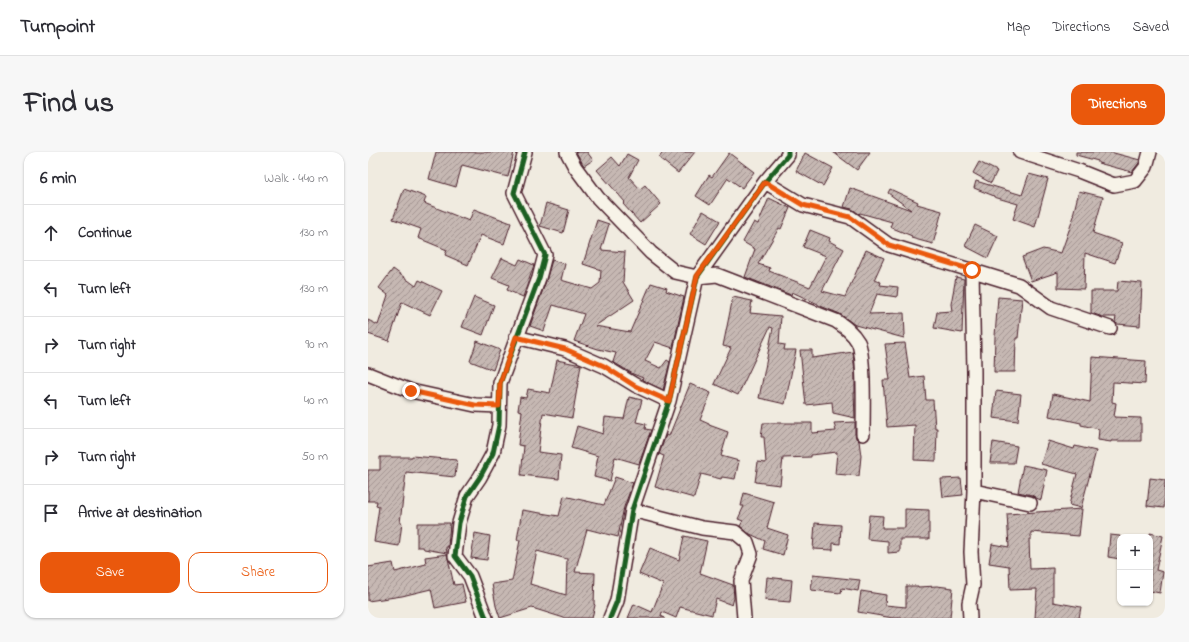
<!DOCTYPE html>
<html lang="en">
<head>
<meta charset="utf-8">
<style>
	:root { --surface:#fff; --page:#f7f7f7; --text:#2b2b33; --muted:#7c7c81; --line:#e1e1e2; --accent:#ea580c }
	body { margin:0; font-family:"Indie Flower",sans-serif; background:var(--page); color:var(--text) }
	.controls { position:absolute; right:12px; bottom:12px; display:grid; overflow:hidden; border-radius:8px; box-shadow:0 1px 3px #0004 }
	.controls button { width:36px; height:36px; display:grid; place-items:center; padding:0; border:0; border-bottom:1px solid var(--line); background:var(--surface); color:var(--text); font:20px sans-serif }
	.stop { position:absolute; width:12px; height:12px; margin:-9px; border:3px solid #ea580c; border-radius:50%; background:#fff }
	.stop.end { background:#ea580c; border-color:#fff; box-shadow:0 1px 4px #0008 }
	.list { margin:0; padding:0; list-style:none }
	h2 { display:flex; justify-content:space-between; align-items:center; height:52px; margin:0; padding:0 16px; font-size:17px }
	h2 small { font-size:13px; font-weight:400; color:var(--muted) }
	.list li { display:grid; grid-template-columns:26px 1fr auto; gap:12px; align-items:center; box-sizing:border-box; height:56px; padding:0 16px; border-top:1px solid var(--line) }
	.list b { display:block; font-size:15px; white-space:nowrap }
	.list em { font-size:13px; font-style:normal; color:var(--muted) }
	.actions { display:flex; gap:8px; padding:12px 16px }
	.actions a { flex:1; padding:9px 0; border:1px solid var(--accent); border-radius:12px; text-align:center; font-size:14px; color:var(--accent) }
	.actions .main { background:var(--accent); color:#fff }
	.icon { flex:none; width:22px; height:22px; fill:none; stroke:currentColor; stroke-width:2; stroke-linecap:round; stroke-linejoin:round }
	.map { position:relative; flex:none; width:797px; height:466px; overflow:hidden; border-radius:12px }
	header { display:flex; align-items:center; gap:24px; box-sizing:border-box; height:56px; padding:0 20px; background:var(--surface); border-bottom:1px solid var(--line) }
	header strong { font-size:19px }
	nav { display:flex; gap:22px; margin-inline-start:auto; font-size:14px }
	.intro { display:flex; align-items:center; justify-content:space-between; box-sizing:border-box; height:96px; padding:0 24px }
	h1 { margin:0; font-size:28px }
	.button { padding:10px 18px; border-radius:12px; background:var(--accent); color:#fff; font-size:14px; font-weight:700 }
	main { display:flex; gap:24px; padding:0 24px }
	aside { flex:1; background:var(--surface); border-radius:12px; box-shadow:0 1px 3px #0004 }
	.map>svg:first-child { display:block }
	.building { fill:url(#building-hatch); stroke:#4a1f2b; fill-rule:evenodd }
	.lines { fill:none; stroke-linecap:round; stroke-linejoin:round }
	.minor-casing { stroke:#4a1f2b; stroke-width:16 }
	.minor { stroke:#f7f3e8; stroke-width:13 }
	.cycleway-casing { stroke:#f7f3e8; stroke-width:8 }
	.cycleway { stroke:#1b5e20; stroke-width:5 }
	.route { stroke:#ea580c; stroke-width:5 }
</style>
</head>
<body>
<header>
<strong>Turnpoint</strong>
<nav><a>Map</a><a>Directions</a><a>Saved</a></nav>
</header>
<div class="intro"><h1>Find us</h1><a class="button">Directions</a></div>
<main>
<aside>
<h2>6 min<small>Walk · 440 m</small></h2>
<ul class="list">
<li><svg class="icon" aria-label="ahead" viewBox="0 0 24 24"><path d="M12 20V5M6 11l6-6 6 6"/></svg><div><b>Continue</b></div><em>130 m</em></li>
<li><svg class="icon" aria-label="left" viewBox="0 0 24 24"><path d="M17 20v-9H6M10 6l-5 5 5 5"/></svg><div><b>Turn left</b></div><em>130 m</em></li>
<li><svg class="icon" aria-label="right" viewBox="0 0 24 24"><path d="M7 20v-9h11M14 6l5 5-5 5"/></svg><div><b>Turn right</b></div><em>90 m</em></li>
<li><svg class="icon" aria-label="left" viewBox="0 0 24 24"><path d="M17 20v-9H6M10 6l-5 5 5 5"/></svg><div><b>Turn left</b></div><em>40 m</em></li>
<li><svg class="icon" aria-label="right" viewBox="0 0 24 24"><path d="M7 20v-9h11M14 6l5 5-5 5"/></svg><div><b>Turn right</b></div><em>50 m</em></li>
<li><svg class="icon" aria-label="arrive" viewBox="0 0 24 24"><path d="M6 21V4h12l-3 4 3 4H6"/></svg><div><b>Arrive at destination</b></div></li>
</ul>
<div class="actions"><a class="main">Save</a><a>Share</a></div>
</aside>
<div class="map">
<svg width="797" height="466" viewBox="0 0 797 466">
	<defs>
		<pattern id="building-hatch" width="6" height="6" patternUnits="userSpaceOnUse"><rect width="6" height="6" fill="#c6b8b3"/><path d="M-1 1l2-2M0 6l6-6M5 7l2-2" fill="none" stroke="#a39592"/></pattern>
	</defs>
	<rect width="100%" height="100%" fill="#f0ebe0"/>
	<filter id="ink" filterUnits="userSpaceOnUse"><feTurbulence type="fractalNoise" baseFrequency=".025" numOctaves="2"/><feDisplacementMap in="SourceGraphic" scale="8" xChannelSelector="R" yChannelSelector="G"/><feConvolveMatrix kernelMatrix="1 2 1 2 8 2 1 2 1" color-interpolation-filters="sRGB"/></filter>
	<g filter="url(#ink)">
		<path class="building" d="M 68,0 L 146,0 L 140,25 L 94,13 L 88,35 L 61,27 Z
			M 208,0 L 219,0 L 225,8 L 216,14 Z
			M 295,0 L 327,0 L 310,21 L 291,6 Z
			M 465,0 L 502,0 L 489,18 Z
			M 708,0 L 742,0 L 772,8 L 771,11 L 764,20 L 730,11 L 730,9 L 708,3 Z
			M 361,1 L 386,20 L 374,36 L 360,26 L 342,53 L 328,44 L 341,23 L 344,25 Z
			M 437,1 L 465,16 L 455,34 L 428,19 Z
			M 259,2 L 270,8 L 261,25 L 272,37 L 277,33 L 293,52 L 272,71 L 255,52 L 257,50 L 229,18 L 244,5 L 252,14 Z
			M 611,10 L 629,19 L 623,31 L 605,21 Z
			M 661,22 L 680,27 L 667,75 L 645,67 L 650,52 L 626,45 L 626,44 L 606,36 L 608,29 L 654,43 Z
			M 482,36 L 543,58 L 520,41 L 522,37 L 550,50 L 549,52 L 574,59 L 565,92 L 543,86 L 544,84 L 522,75 L 524,70 L 492,61 L 491,62 L 484,57 L 476,55 Z
			M 36,37 L 58,45 L 56,51 L 101,69 L 106,57 L 143,71 L 136,92 L 113,83 L 100,113 L 77,103 L 79,98 L 50,86 L 53,77 L 25,67 Z
			M 711,39 L 735,45 L 725,81 L 754,91 L 747,111 L 717,101 L 716,137 L 690,136 L 690,120 L 663,129 L 654,105 L 675,97 L 693,101 L 706,64 L 705,63 Z
			M 401,46 L 422,56 L 413,77 L 411,76 L 390,112 L 402,116 L 401,119 L 442,135 L 458,104 L 435,95 L 442,78 L 462,86 L 461,89 L 476,97 L 454,139 L 477,145 L 498,98 L 516,106 L 506,128 L 513,130 L 512,133 L 530,135 L 529,145 L 509,142 L 501,162 L 536,161 L 537,183 L 536,184 L 536,186 L 487,173 L 472,162 L 450,153 L 450,152 L 424,140 L 423,143 L 377,125 L 387,97 L 375,90 L 386,70 L 390,72 Z
			M 178,51 L 201,58 L 195,81 L 172,74 Z
			M 335,59 L 352,69 L 338,92 L 322,82 Z
			M 229,68 L 241,72 L 233,98 L 257,100 L 255,130 L 266,148 L 227,174 L 262,180 L 283,131 L 299,136 L 298,139 L 316,145 L 305,196 L 287,190 L 277,209 L 293,216 L 299,208 L 302,210 L 295,238 L 274,228 L 275,226 L 265,222 L 245,210 L 248,201 L 230,197 L 206,189 L 216,162 L 185,153 L 176,179 L 162,174 L 178,129 L 184,108 L 197,112 L 193,128 L 224,137 L 232,131 L 233,118 L 215,112 Z
			M 607,73 L 630,84 L 620,106 L 597,94 Z
			M 134,106 L 149,113 L 152,107 L 166,113 L 155,145 L 139,138 L 141,133 L 124,126 Z
			M 25,117 L 48,134 L 51,128 L 74,139 L 62,163 L 34,150 L 21,189 L 0,182 L 0,168 L 10,173 L 20,143 L 11,136 Z
			M 588,125 L 596,127 L 594,181 L 566,176 L 569,160 L 584,159 L 583,152 Z
			M 750,129 L 774,131 L 772,174 L 749,172 L 747,170 L 748,165 L 735,165 L 723,161 L 723,139 L 749,139 Z
			M 106,145 L 126,153 L 115,183 L 94,175 Z
			M 365,145 L 384,149 L 382,161 L 413,164 L 411,192 L 417,193 L 416,198 L 428,198 L 417,252 L 391,246 L 405,176 L 402,175 L 370,243 L 346,232 L 363,196 L 355,194 Z
			M 630,145 L 654,147 L 650,186 L 648,186 L 647,220 L 626,220 L 627,184 Z
			M 109,189 L 132,198 L 125,218 L 102,209 Z
			M 537,191 L 542,226 L 556,224 L 558,248 L 565,248 L 567,276 L 569,276 L 568,309 L 546,308 L 547,273 L 519,275 L 515,228 L 522,228 L 517,192 Z
			M 432,198 L 444,198 L 444,206 L 485,200 L 487,221 L 487,241 L 486,241 L 487,266 L 465,261 L 464,250 L 438,253 Z
			M 724,205 L 778,209 L 777,232 L 745,230 L 744,250 L 748,251 L 746,265 L 773,266 L 773,289 L 743,289 L 743,290 L 730,288 L 731,277 L 713,273 L 713,271 L 681,264 L 685,242 L 722,250 Z
			M 189,208 L 213,213 L 204,266 L 175,261 L 170,300 L 193,303 L 191,327 L 153,323 L 156,294 L 150,293 L 154,259 L 150,258 L 152,245 L 158,246 L 160,237 L 182,241 Z
			M 322,232 L 343,241 L 332,268 L 341,272 L 341,273 L 360,280 L 353,304 L 371,309 L 367,327 L 354,325 L 353,327 L 333,322 L 326,346 L 287,335 L 296,304 L 291,302 L 298,283 L 301,284 Z
			M 628,239 L 653,242 L 650,269 L 625,266 Z
			M 261,245 L 274,248 L 268,270 L 278,272 L 277,277 L 283,278 L 271,312 L 247,305 L 242,329 L 226,325 L 230,304 L 203,296 L 209,274 L 235,282 L 237,265 L 256,267 Z
			M 487,270 L 487,282 L 488,286 L 491,289 L 493,304 L 491,324 L 467,322 L 469,300 L 443,303 L 443,305 L 415,306 L 412,333 L 387,330 L 390,310 L 398,311 L 396,285 L 393,285 L 395,271 L 444,271 L 444,281 L 468,279 L 466,271 Z
			M 680,289 L 706,297 L 707,294 L 728,299 L 713,356 L 701,353 L 709,322 L 673,312 Z
			M 625,290 L 649,294 L 646,311 L 622,311 Z
			M 44,304 L 89,308 L 87,325 L 38,320 L 32,371 L 34,371 L 31,394 L 6,390 L 11,355 L 8,354 L 9,349 L 0,349 L 0,318 L 12,318 L 12,305 L 44,305 Z
			M 655,313 L 679,318 L 673,348 L 668,346 L 664,343 L 650,340 Z
			M 247,325 L 265,331 L 256,355 L 250,385 L 219,377 L 207,420 L 227,421 L 226,452 L 227,453 L 224,466 L 196,466 L 164,456 L 132,466 L 128,454 L 124,432 L 144,429 L 152,388 L 149,388 L 154,358 L 191,364 L 196,344 L 236,353 ZM 169,399 L 199,407 L 198,443 L 162,432 Z
			M 593,326 L 595,343 L 575,345 L 573,327 Z
			M 782,326 L 797,328 L 796,356 L 779,354 Z
			M 376,341 L 406,350 L 399,376 L 420,383 L 415,403 L 395,397 L 397,389 L 380,381 L 372,374 L 375,369 L 370,367 L 376,354 L 373,354 Z
			M 537,357 L 561,358 L 561,387 L 532,387 L 532,400 L 520,401 L 520,389 L 499,387 L 501,363 L 515,364 L 514,376 L 537,376 Z
			M 714,357 L 711,384 L 663,380 L 663,387 L 661,387 L 662,417 L 685,416 L 685,450 L 713,455 L 711,466 L 667,466 L 669,437 L 642,438 L 641,414 L 621,411 L 624,392 L 641,395 L 639,362 Z
			M 49,371 L 82,371 L 80,395 L 78,395 L 79,401 L 56,397 L 55,395 L 49,395 Z
			M 447,371 L 473,373 L 472,392 L 465,391 L 465,398 L 445,397 Z
			M 107,381 L 122,384 L 119,408 L 103,406 Z
			M 782,381 L 795,384 L 788,418 L 795,420 L 792,441 L 782,439 Z
			M 742,383 L 752,384 L 752,407 L 740,405 Z
			M 316,384 L 339,389 L 332,421 L 365,433 L 366,446 L 364,453 L 348,447 L 344,463 L 312,455 L 308,466 L 294,460 L 293,464 L 297,466 L 260,466 L 266,452 L 284,460 L 295,432 L 271,422 L 282,396 L 311,408 Z
			M 79,402 L 86,433 L 94,432 L 98,450 L 67,456 L 63,437 L 34,444 L 0,449 L 0,415 L 25,411 L 27,420 L 58,412 L 57,405 Z
			M 445,423 L 492,428 L 490,439 L 474,436 L 473,441 L 443,438 Z
			M 399,425 L 424,428 L 422,450 L 397,448 Z
			M 538,434 L 550,434 L 550,435 L 569,434 L 585,436 L 582,466 L 525,466 L 490,460 L 493,439 L 518,443 L 517,453 L 538,455 Z"/>
		<g class="lines">
			<defs>
				<path id="minor" d="M 199,0 L 207,15 L 230,46 L 283,101 L 307,120 L 329,125 L 349,123 L 468,169 C 477,175 484,180 490,190 C 497,204 495,263 495,282
					M 652,0 L 711,19 L 746,33 L 767,29 L 778,15 L 782,0
					M 397,30 L 435,53 L 482,65 L 521,93 L 651,133 L 683,156 L 742,176
					M 148,185 L 197,197 L 236,214 L 267,233 L 301,249
					M 0,222 L 43,239 L 107,253 L 131,254
					M 606,339 L 662,351
					M 264,358 L 334,376 L 367,380 L 379,390 L 383,402 L 373,429 L 376,466
					M 118,466 L 102,424 L 87,404 L 91,371 L 99,344 L 112,325 L 125,301 L 131,273 L 132,231 L 171,126 L 177,103 L 146,41 L 157,0
					M 242,466 L 249,449 L 264,358 L 301,249 L 329,125 L 397,30 L 420,3 L 420,0
					M 602,466 L 601,451 L 605,433 L 603,400 L 606,339 L 606,220 L 604,118"/>
			</defs>
			<use href="#minor" class="minor-casing"/>
			<use href="#minor" class="minor"/>
			<defs>
				<path id="cycleway" d="M 118,466 L 102,424 L 87,404 L 91,371 L 99,344 L 112,325 L 125,301 L 131,273 L 132,231 L 171,126 L 177,103 L 146,41 L 157,0
					M 242,466 L 249,449 L 264,358 L 301,249 L 329,125 L 397,30 L 420,3 L 420,0"/>
			</defs>
			<use href="#cycleway" class="cycleway-casing"/>
			<use href="#cycleway" class="cycleway"/>
		</g>
	</g>
	<g class="lines" filter="url(#ink)">
		<path class="route" d="M 43,239 L 107,253 L 131,254 L 132,231 L 148,185 L 197,197 L 236,214 L 267,234 L 301,249 L 329,124 L 397,30 L 435,53 L 482,65 L 521,93 L 604,118"/>
	</g>
</svg>
<div class="controls">
<button>+</button>
<button>−</button>
</div>
<div class="stop" style="left:604px;top:118px"></div>
<div class="stop end" style="left:43px;top:239px"></div>
</div>
</main>
</body>
</html>
